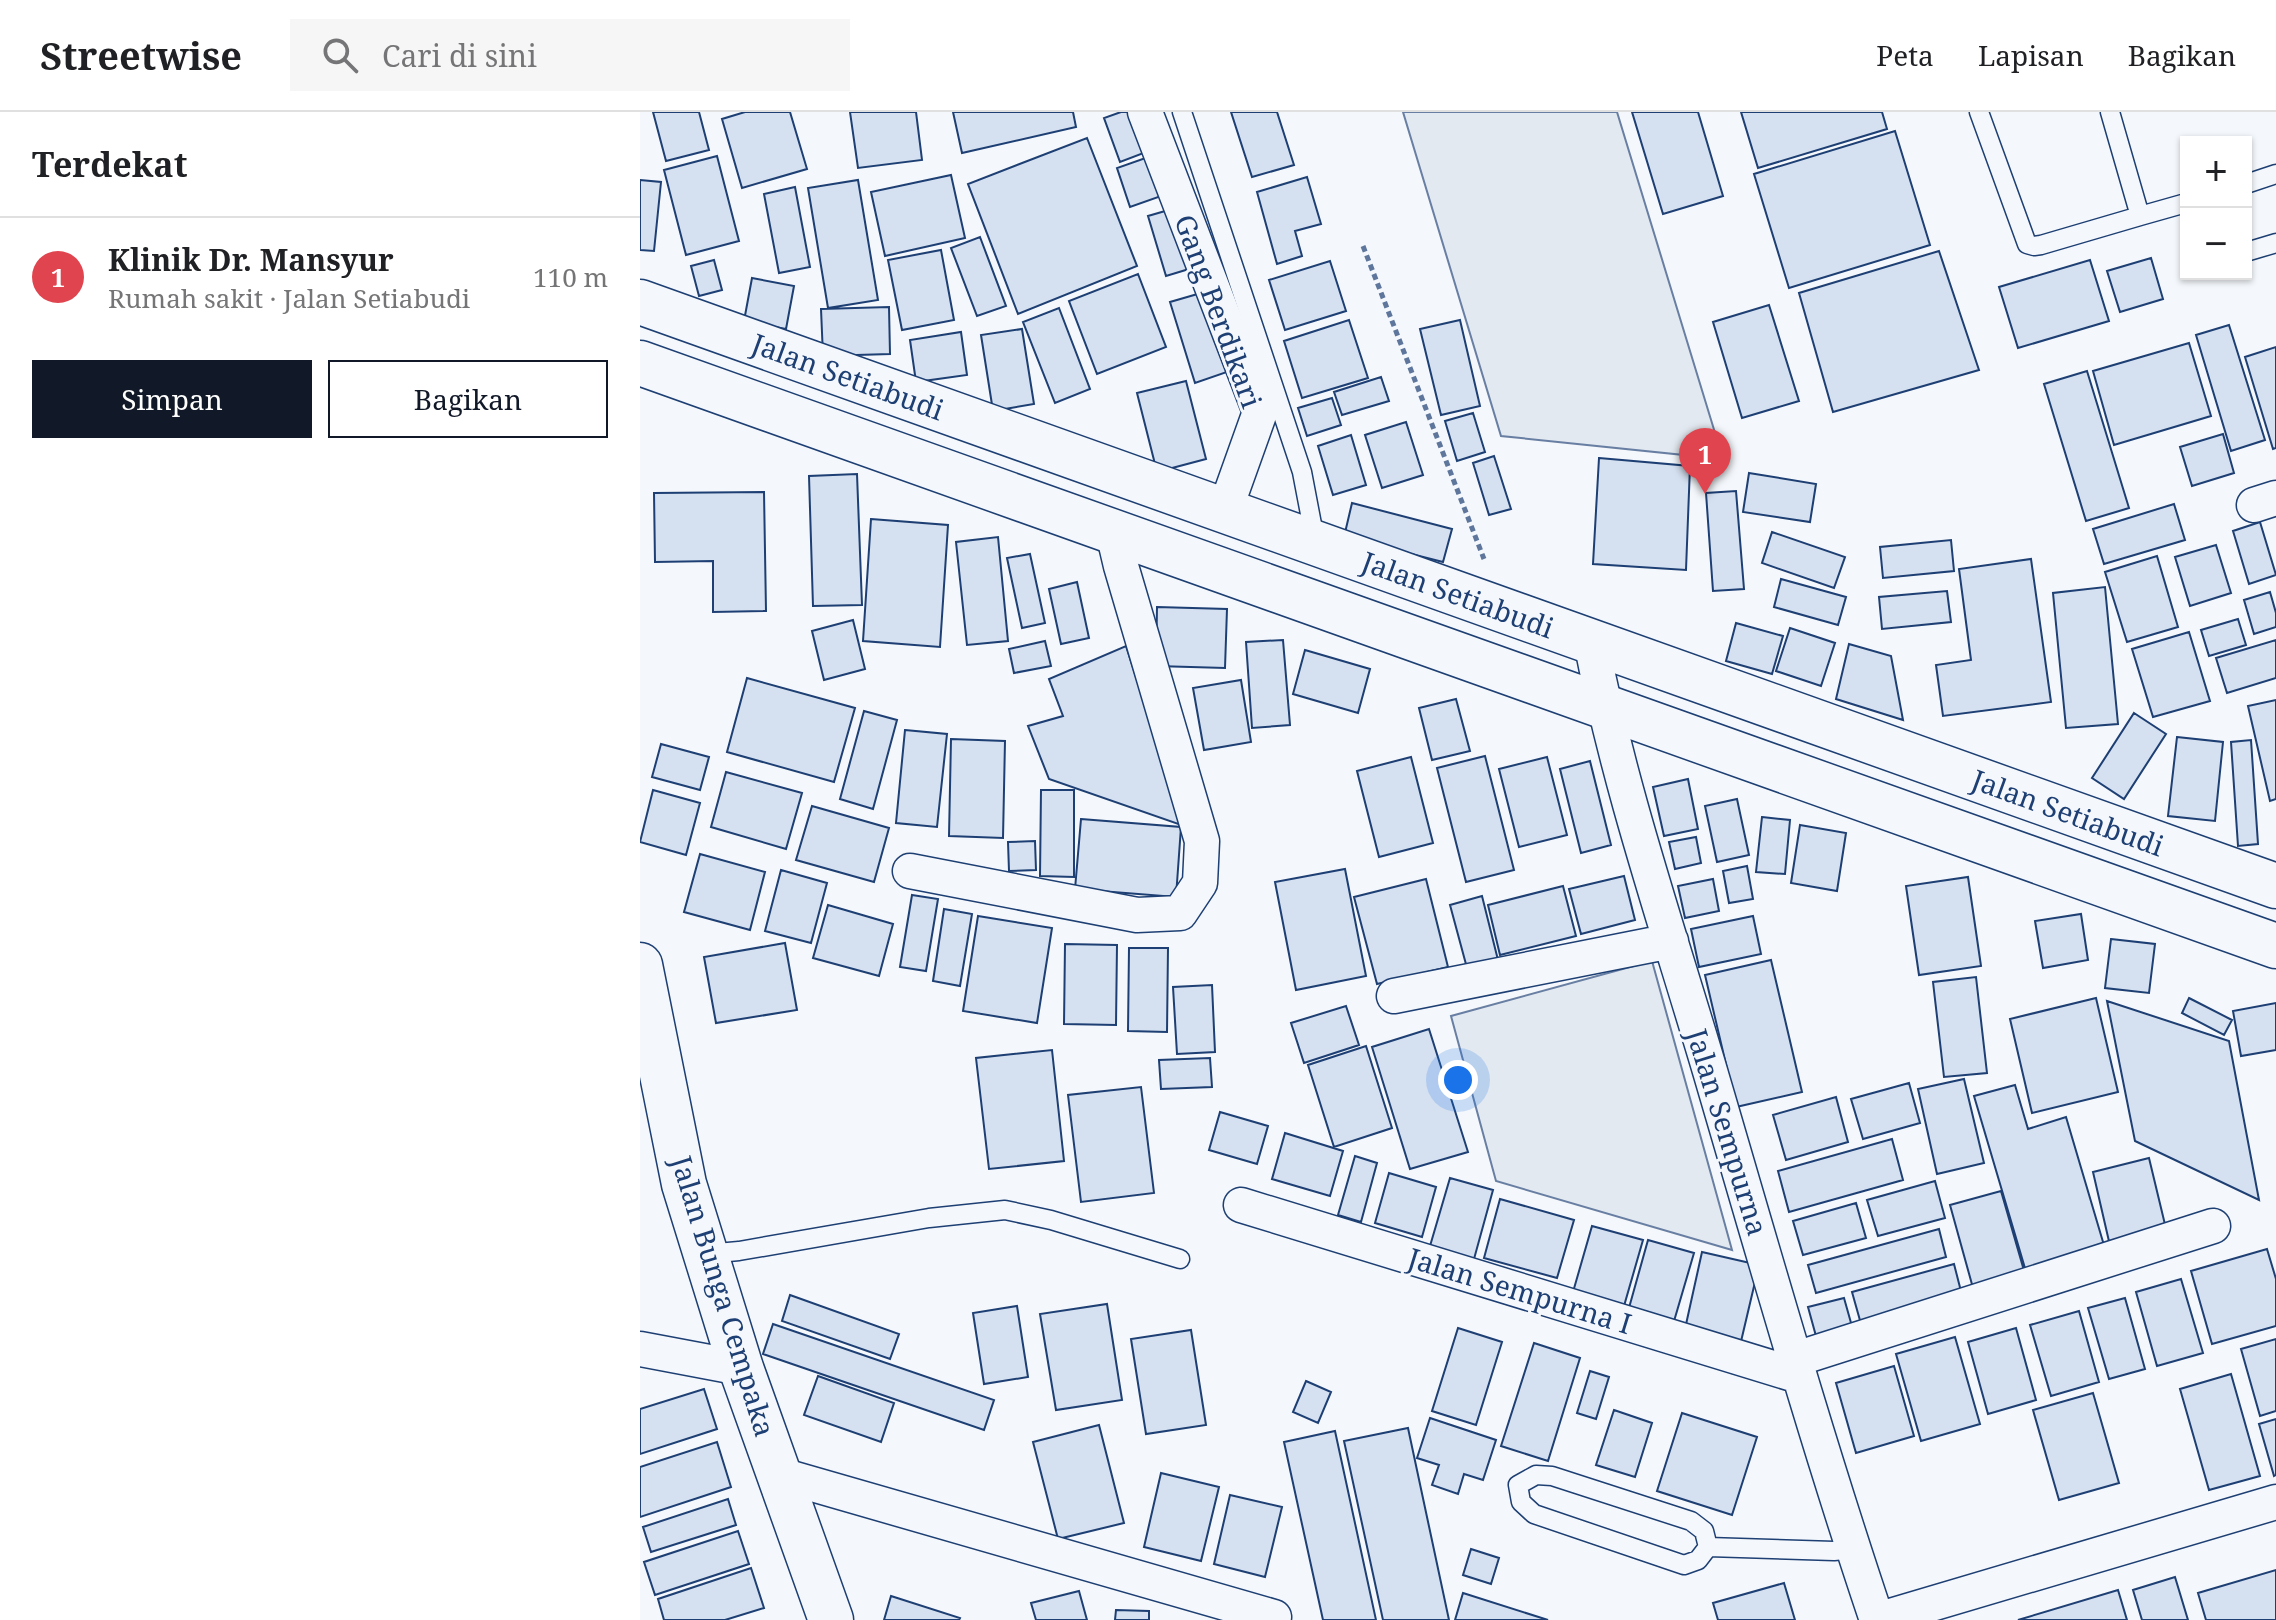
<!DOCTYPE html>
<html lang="id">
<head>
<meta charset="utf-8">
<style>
	:root { --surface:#fff; --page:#f6f6f6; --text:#202124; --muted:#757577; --line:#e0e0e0; --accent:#111827 }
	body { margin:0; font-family:"Noto Serif",serif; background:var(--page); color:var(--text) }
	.controls { position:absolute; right:24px; top:24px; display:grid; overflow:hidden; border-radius:0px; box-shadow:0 2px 6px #0004 }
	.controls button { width:72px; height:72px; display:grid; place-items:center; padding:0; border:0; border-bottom:2px solid var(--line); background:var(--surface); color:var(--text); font:40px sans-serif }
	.you { position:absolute; left:818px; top:968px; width:28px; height:28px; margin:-20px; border:6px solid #fff; border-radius:50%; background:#1a73e8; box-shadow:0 0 0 12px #1a73e833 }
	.badge { display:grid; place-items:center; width:52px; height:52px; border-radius:50%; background:var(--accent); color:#fff; font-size:26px; font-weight:700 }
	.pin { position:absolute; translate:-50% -66px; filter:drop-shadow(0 2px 4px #0008) }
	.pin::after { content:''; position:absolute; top:42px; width:28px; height:24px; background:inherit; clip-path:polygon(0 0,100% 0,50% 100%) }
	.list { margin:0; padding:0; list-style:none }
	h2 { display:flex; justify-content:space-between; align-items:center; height:104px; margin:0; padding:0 32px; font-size:34px }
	h2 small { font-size:26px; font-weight:400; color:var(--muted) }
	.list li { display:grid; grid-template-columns:52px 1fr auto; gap:24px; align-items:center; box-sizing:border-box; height:120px; padding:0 32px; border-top:2px solid var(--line) }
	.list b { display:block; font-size:30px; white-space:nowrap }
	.list p { margin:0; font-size:26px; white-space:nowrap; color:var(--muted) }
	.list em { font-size:26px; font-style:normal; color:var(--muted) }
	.actions { display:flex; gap:16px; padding:24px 32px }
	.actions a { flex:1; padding:18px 0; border:2px solid var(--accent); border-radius:0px; text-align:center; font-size:28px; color:var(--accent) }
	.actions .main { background:var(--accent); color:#fff }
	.icon { flex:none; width:44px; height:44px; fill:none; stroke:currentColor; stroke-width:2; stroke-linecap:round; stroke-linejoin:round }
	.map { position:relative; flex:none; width:1636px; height:1508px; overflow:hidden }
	header { display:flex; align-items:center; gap:48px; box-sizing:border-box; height:112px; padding:0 40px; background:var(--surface); border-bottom:2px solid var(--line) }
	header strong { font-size:38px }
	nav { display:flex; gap:44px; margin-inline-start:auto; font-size:28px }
	.search { width:560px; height:72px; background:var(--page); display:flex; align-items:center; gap:20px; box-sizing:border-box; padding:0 28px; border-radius:0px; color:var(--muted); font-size:30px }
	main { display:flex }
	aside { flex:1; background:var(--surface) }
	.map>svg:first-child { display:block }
	.green { fill:#e3e9f0; stroke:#687fa3; stroke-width:2 }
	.building { fill:#d5e0f0; stroke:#1d3f73; stroke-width:2 }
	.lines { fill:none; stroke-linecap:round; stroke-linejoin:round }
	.service-casing { stroke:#1d3f73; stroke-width:21 }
	.minor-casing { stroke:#1d3f73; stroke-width:37 }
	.tertiary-casing { stroke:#1d3f73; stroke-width:47 }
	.primary-casing { stroke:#1d3f73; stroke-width:47 }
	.path { stroke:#5e769c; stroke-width:5; stroke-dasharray:6 4; stroke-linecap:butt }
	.service { stroke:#f4f7fb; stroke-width:18 }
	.minor { stroke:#f4f7fb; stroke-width:34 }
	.tertiary { stroke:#f4f7fb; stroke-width:44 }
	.primary { stroke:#f4f7fb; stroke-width:44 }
	.labels { text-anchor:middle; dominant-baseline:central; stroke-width:6; stroke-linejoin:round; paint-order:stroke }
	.street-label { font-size:28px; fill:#1d3f73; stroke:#f4f7fb }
</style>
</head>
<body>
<header>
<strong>Streetwise</strong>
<div class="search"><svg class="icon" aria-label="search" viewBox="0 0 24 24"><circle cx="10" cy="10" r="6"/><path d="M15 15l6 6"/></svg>Cari di sini</div>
<nav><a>Peta</a><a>Lapisan</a><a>Bagikan</a></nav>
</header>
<main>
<aside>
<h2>Terdekat<small></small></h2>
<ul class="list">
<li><span class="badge" style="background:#e0444e">1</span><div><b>Klinik Dr. Mansyur</b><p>Rumah sakit · Jalan Setiabudi</p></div><em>110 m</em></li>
</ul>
<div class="actions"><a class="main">Simpan</a><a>Bagikan</a></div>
</aside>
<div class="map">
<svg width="1636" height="1508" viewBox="0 0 1636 1508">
	<rect width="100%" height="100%" fill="#f4f7fb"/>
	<path class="green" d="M 763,0 L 977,0 L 1083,347 L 861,324 Z
		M 1012,849 L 1092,1138 L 856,1069 L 811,904 Z"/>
	<path class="building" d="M 13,0 L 59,0 L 69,38 L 26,49 Z
		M 105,0 L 150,0 L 167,57 L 102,76 L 82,7 Z
		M 210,0 L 276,0 L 282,48 L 218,56 Z
		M 313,0 L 433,0 L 436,15 L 322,41 Z
		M 481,0 L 494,0 L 509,39 L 480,50 L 464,6 Z
		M 591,0 L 637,0 L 654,53 L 612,65 Z
		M 992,0 L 1058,0 L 1083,84 L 1023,102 Z
		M 1101,0 L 1242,0 L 1247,17 L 1118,56 Z
		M 1255,19 L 1290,133 L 1149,176 L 1114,62 Z
		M 447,26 L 497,154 L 378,202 L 328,72 Z
		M 514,43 L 527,82 L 490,95 L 477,56 Z
		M 77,44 L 99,129 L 46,143 L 24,58 Z
		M 311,63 L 325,126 L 245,144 L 231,80 Z
		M 667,65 L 681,112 L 655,119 L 662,144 L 637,152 L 617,80 Z
		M 0,68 L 21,70 L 14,139 L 0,138 Z
		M 218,68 L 238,188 L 188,196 L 168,76 Z
		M 155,75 L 170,155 L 139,161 L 124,82 Z
		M 532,97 L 549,157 L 526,164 L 508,104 Z
		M 340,125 L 366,194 L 337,204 L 311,136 Z
		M 301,138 L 314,208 L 262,218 L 248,148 Z
		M 1299,139 L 1339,258 L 1193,300 L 1159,181 Z
		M 1511,146 L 1523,187 L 1480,200 L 1467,159 Z
		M 74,148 L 82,178 L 59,184 L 51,154 Z
		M 1450,148 L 1469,209 L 1378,236 L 1359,175 Z
		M 690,149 L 706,199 L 645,218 L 629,168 Z
		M 498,162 L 526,235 L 457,262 L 429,189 Z
		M 112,166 L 154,174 L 146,217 L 104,209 Z
		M 561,181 L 587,260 L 555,271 L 530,190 Z
		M 1129,193 L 1159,289 L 1102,306 L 1073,210 Z
		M 249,195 L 250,242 L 183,244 L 181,197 Z
		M 419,196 L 450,277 L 415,291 L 383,210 Z
		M 709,208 L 728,266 L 662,286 L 644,229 Z
		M 820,208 L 840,294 L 801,303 L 780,217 Z
		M 1589,213 L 1625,328 L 1591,339 L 1556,223 Z
		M 382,217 L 394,292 L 353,299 L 341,223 Z
		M 321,220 L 327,263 L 276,270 L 270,228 Z
		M 1549,231 L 1571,304 L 1474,333 L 1453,259 Z
		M 1636,235 L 1636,336 L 1633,337 L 1605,245 Z
		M 1447,259 L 1489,396 L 1446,409 L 1404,272 Z
		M 741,265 L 749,289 L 702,303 L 694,280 Z
		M 546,269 L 566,347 L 517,360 L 497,281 Z
		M 692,286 L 701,313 L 667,324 L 658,296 Z
		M 833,301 L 845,340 L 817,349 L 805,309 Z
		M 766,310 L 783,363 L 742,376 L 725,323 Z
		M 1583,322 L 1594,361 L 1552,374 L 1540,335 Z
		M 711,323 L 726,373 L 693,383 L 678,334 Z
		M 854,344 L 871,397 L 849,403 L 833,351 Z
		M 959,346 L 1050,354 L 1046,458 L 953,452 Z
		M 1109,361 L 1176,372 L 1170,410 L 1103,400 Z
		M 217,362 L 222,493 L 173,494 L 169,364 Z
		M 1096,379 L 1104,477 L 1073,479 L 1066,381 Z
		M 124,380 L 126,499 L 73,500 L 73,449 L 15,450 L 14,381 Z
		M 712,391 L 812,417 L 803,450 L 704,425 Z
		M 1534,392 L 1545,428 L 1464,452 L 1453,417 Z
		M 231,407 L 308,413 L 300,535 L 223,529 Z
		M 1620,410 L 1636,463 L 1609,472 L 1593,419 Z
		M 1132,420 L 1205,445 L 1194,476 L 1122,451 Z
		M 358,425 L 368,529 L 327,533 L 316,430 Z
		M 1311,428 L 1314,459 L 1243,466 L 1240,435 Z
		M 1576,433 L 1591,481 L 1550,494 L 1535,445 Z
		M 390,442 L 405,511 L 382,516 L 367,446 Z
		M 1517,444 L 1538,515 L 1487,530 L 1465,460 Z
		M 1391,447 L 1411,590 L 1303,604 L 1296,553 L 1331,548 L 1319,457 Z
		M 1141,467 L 1206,485 L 1198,513 L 1134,495 Z
		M 437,470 L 449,526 L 421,532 L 409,477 Z
		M 1465,475 L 1478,612 L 1426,616 L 1413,481 Z
		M 1307,479 L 1311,510 L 1242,517 L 1239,485 Z
		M 1630,480 L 1636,501 L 1636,515 L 1614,522 L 1604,488 Z
		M 517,495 L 587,497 L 585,556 L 516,554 Z
		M 1598,507 L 1606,533 L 1569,544 L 1561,518 Z
		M 213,508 L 225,557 L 184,568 L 172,519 Z
		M 1096,511 L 1143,524 L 1132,562 L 1086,549 Z
		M 1150,516 L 1195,531 L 1181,574 L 1136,559 Z
		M 1549,520 L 1570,589 L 1513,605 L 1492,537 Z
		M 643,528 L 650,613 L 612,616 L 606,530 Z
		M 1636,528 L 1636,566 L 1587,581 L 1576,546 Z
		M 405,529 L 411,554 L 374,561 L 369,537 Z
		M 1209,532 L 1251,544 L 1263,608 L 1196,587 Z
		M 486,534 L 544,714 L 409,667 L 388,614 L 423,604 L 409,567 Z
		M 665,538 L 730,557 L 718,601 L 653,582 Z
		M 107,566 L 215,596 L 194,670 L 87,640 Z
		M 601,568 L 611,630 L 564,638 L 553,576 Z
		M 816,587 L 830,639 L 792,648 L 779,596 Z
		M 1636,588 L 1636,687 L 1630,689 L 1608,594 Z
		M 224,599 L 257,608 L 233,697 L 200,687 Z
		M 1494,601 L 1526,622 L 1484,687 L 1452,666 Z
		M 265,618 L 307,622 L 297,715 L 256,711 Z
		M 1537,625 L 1583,630 L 1575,709 L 1528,704 Z
		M 311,627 L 365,629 L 363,726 L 309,724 Z
		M 1611,628 L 1618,732 L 1598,734 L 1591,630 Z
		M 21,632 L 69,645 L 60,678 L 12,665 Z
		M 845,644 L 874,758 L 826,770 L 797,656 Z
		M 771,645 L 793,731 L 739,745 L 717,659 Z
		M 907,645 L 927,723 L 879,735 L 859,657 Z
		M 950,649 L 971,733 L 941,741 L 920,657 Z
		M 86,660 L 162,681 L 146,737 L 71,715 Z
		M 1048,667 L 1058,717 L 1024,724 L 1013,675 Z
		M 13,678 L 60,691 L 46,743 L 0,730 Z
		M 401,678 L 434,678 L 434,765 L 400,764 Z
		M 1097,687 L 1109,743 L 1077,750 L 1065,694 Z
		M 172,694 L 249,716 L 234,770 L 156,748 Z
		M 1122,705 L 1150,708 L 1145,762 L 1116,760 Z
		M 441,707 L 541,715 L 536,785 L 435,777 Z
		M 1160,713 L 1206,721 L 1197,779 L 1151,771 Z
		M 1056,725 L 1061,751 L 1035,757 L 1029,730 Z
		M 395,729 L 396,758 L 369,759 L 368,730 Z
		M 60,742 L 125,760 L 110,818 L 44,800 Z
		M 1107,754 L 1113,787 L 1089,791 L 1083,759 Z
		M 705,757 L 726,864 L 656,878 L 635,770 Z
		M 141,758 L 187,771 L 171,831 L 125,819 Z
		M 984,764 L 995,808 L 941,822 L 929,777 Z
		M 1328,765 L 1341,854 L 1279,863 L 1266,774 Z
		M 786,767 L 808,855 L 737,872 L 714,785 Z
		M 1073,767 L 1079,799 L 1045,806 L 1038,774 Z
		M 923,774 L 936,824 L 860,843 L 848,793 Z
		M 272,783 L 298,787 L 286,859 L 260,855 Z
		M 842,784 L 858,848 L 827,856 L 810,793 Z
		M 188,793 L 253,812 L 239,864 L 173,846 Z
		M 304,797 L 332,802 L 320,874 L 293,869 Z
		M 1441,802 L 1448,848 L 1403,856 L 1395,809 Z
		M 338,804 L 412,816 L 397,911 L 323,899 Z
		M 1113,804 L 1121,842 L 1059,855 L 1051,817 Z
		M 1471,827 L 1515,832 L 1509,881 L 1465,876 Z
		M 145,831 L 157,898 L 76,911 L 64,845 Z
		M 425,832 L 477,833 L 476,913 L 424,912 Z
		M 489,836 L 528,836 L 527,920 L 488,919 Z
		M 1131,848 L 1162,980 L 1096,995 L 1065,863 Z
		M 1336,865 L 1347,961 L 1304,965 L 1293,870 Z
		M 572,873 L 575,940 L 537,942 L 533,875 Z
		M 1456,886 L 1478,980 L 1392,1001 L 1370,907 Z
		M 1549,886 L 1592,908 L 1584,923 L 1542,901 Z
		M 1467,889 L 1589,929 L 1619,1088 L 1495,1029 Z
		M 1636,891 L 1636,938 L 1601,944 L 1593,899 Z
		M 706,894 L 719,933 L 664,951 L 651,911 Z
		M 789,917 L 828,1040 L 770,1057 L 732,935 Z
		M 726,934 L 752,1016 L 694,1035 L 668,953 Z
		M 412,938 L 424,1049 L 349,1057 L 336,946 Z
		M 570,946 L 572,975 L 521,977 L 519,948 Z
		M 1324,967 L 1344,1051 L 1297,1062 L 1278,977 Z
		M 1269,971 L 1280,1011 L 1223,1027 L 1211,987 Z
		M 1375,973 L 1388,1017 L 1426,1005 L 1466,1140 L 1387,1163 L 1334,984 Z
		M 501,975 L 514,1081 L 441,1090 L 428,983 Z
		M 1196,985 L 1208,1030 L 1146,1048 L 1133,1003 Z
		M 580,1000 L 628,1014 L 617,1052 L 569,1038 Z
		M 645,1021 L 703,1039 L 690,1084 L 632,1067 Z
		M 1252,1027 L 1263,1068 L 1149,1100 L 1138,1059 Z
		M 715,1044 L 737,1051 L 721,1110 L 698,1103 Z
		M 1509,1046 L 1528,1125 L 1471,1138 L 1453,1060 Z
		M 749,1061 L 796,1075 L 782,1125 L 735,1111 Z
		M 810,1066 L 853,1078 L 834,1147 L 790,1134 Z
		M 1295,1069 L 1305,1106 L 1238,1124 L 1227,1088 Z
		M 1361,1079 L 1385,1162 L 1333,1176 L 1310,1093 Z
		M 860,1087 L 934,1108 L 917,1166 L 844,1146 Z
		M 1216,1091 L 1226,1126 L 1163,1143 L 1153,1109 Z
		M 952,1114 L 1003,1128 L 984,1194 L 933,1180 Z
		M 1299,1117 L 1306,1145 L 1176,1181 L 1168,1153 Z
		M 1008,1128 L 1054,1141 L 1032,1216 L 987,1203 Z
		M 1627,1137 L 1636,1167 L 1636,1214 L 1572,1232 L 1551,1159 Z
		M 1062,1140 L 1119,1153 L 1099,1238 L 1043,1226 Z
		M 1314,1152 L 1324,1191 L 1223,1219 L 1212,1180 Z
		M 1541,1167 L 1563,1241 L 1517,1254 L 1496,1180 Z
		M 150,1183 L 259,1222 L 250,1247 L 142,1209 Z
		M 1204,1186 L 1215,1225 L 1179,1235 L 1168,1195 Z
		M 1485,1186 L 1505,1257 L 1469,1267 L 1448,1196 Z
		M 467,1192 L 482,1288 L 416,1298 L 400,1202 Z
		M 377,1194 L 388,1265 L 344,1272 L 333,1201 Z
		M 1439,1199 L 1459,1270 L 1411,1284 L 1390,1213 Z
		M 133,1212 L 354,1288 L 344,1318 L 123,1242 Z
		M 818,1216 L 862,1230 L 836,1313 L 792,1299 Z
		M 1376,1216 L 1396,1288 L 1348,1302 L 1328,1230 Z
		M 551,1218 L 566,1313 L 506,1322 L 491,1227 Z
		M 1315,1225 L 1340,1312 L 1281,1329 L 1256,1242 Z
		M 1636,1227 L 1636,1299 L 1620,1304 L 1601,1237 Z
		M 894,1231 L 940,1246 L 908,1349 L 861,1334 Z
		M 1254,1254 L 1274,1324 L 1216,1341 L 1196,1271 Z
		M 950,1259 L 969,1265 L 956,1307 L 937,1301 Z
		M 1591,1262 L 1620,1364 L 1569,1378 L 1540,1277 Z
		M 178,1264 L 254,1291 L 241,1330 L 164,1303 Z
		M 666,1269 L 691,1280 L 678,1311 L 653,1300 Z
		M 64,1277 L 77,1317 L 0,1342 L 0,1297 Z
		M 1453,1281 L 1479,1371 L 1419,1388 L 1393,1298 Z
		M 974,1298 L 1012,1311 L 995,1365 L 956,1353 Z
		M 1042,1301 L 1117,1325 L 1092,1403 L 1017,1379 Z
		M 790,1306 L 856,1328 L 843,1368 L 824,1362 L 818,1382 L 792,1373 L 799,1353 L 777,1346 Z
		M 1636,1307 L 1636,1363 L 1634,1364 L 1619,1312 Z
		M 459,1313 L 484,1411 L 418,1427 L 393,1330 Z
		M 768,1316 L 809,1508 L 743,1508 L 704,1329 Z
		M 695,1319 L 736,1508 L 683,1508 L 644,1330 Z
		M 77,1330 L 91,1375 L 0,1405 L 0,1355 Z
		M 521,1361 L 579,1375 L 561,1449 L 504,1435 Z
		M 590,1383 L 642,1395 L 625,1465 L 574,1452 Z
		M 88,1387 L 96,1413 L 11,1440 L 3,1415 Z
		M 98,1419 L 109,1452 L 15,1483 L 4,1450 Z
		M 831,1437 L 859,1446 L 851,1472 L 823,1463 Z
		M 111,1456 L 124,1496 L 85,1508 L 24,1508 L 18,1487 Z
		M 1636,1458 L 1636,1508 L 1566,1508 L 1558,1481 Z
		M 1535,1465 L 1548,1508 L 1502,1508 L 1493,1478 Z
		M 1144,1471 L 1155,1508 L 1078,1508 L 1073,1491 Z
		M 1478,1478 L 1487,1508 L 1378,1508 Z
		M 439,1479 L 447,1508 L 396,1508 L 391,1491 Z
		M 823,1481 L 908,1508 L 815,1508 Z
		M 251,1484 L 320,1506 L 319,1508 L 244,1508 Z
		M 476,1498 L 509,1499 L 509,1508 L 475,1508 Z"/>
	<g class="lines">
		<defs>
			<path id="service" d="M 542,0 L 662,360 L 675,428
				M 1339,0 L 1387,132 L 1394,134 L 1401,133 L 1500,104
				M 1470,0 L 1500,104 L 1546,91
				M 1606,72 L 1636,62
				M 1606,140 L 1636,131
				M 66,1142 L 99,1139 L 289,1106 L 365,1098 L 411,1108 L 540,1147
				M 896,1363 L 912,1364 L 1051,1409 L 1064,1419 L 1068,1435 L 1058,1448 L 1044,1453 L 894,1402 L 881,1390 L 878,1373 Z
				M 1068,1435 L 1194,1439 L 1213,1437"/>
			<path id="minor" d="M 505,0 L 620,300 L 585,398
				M 1614,393 L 1636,386
				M 951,529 C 979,675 1028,817 1070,959 C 1124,1143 1176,1327 1237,1508 L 1636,1390
				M 270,759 L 497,803 L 540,801 L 560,771 L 562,729 L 481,454 L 473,420
				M 754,884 L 1031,829
				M 601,1093 L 1159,1264
				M 0,1237 L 101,1256
				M 1156,1247 L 1573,1114
				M 141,1363 L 634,1505"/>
			<path id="tertiary" d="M 0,853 L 44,1072 L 101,1256 L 191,1508"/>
			<path id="primary" d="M 0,190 L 1636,774
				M 0,251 L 1636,834"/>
		</defs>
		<use href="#service" class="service-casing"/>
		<use href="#minor" class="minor-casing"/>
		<use href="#tertiary" class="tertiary-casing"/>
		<use href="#primary" class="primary-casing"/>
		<path class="path" d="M 723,134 L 844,447"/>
		<use href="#service" class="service"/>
		<use href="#minor" class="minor"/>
		<use href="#tertiary" class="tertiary"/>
		<use href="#primary" class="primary"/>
	</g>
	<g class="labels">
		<g class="street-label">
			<text transform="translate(579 199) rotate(70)">Gang Berdikari</text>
			<text transform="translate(208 264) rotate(20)">Jalan Setiabudi</text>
			<text transform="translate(818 482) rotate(20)">Jalan Setiabudi</text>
			<text transform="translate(1428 700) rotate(20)">Jalan Setiabudi</text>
			<text transform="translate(1088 1020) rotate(73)">Jalan Sempurna</text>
			<text transform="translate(880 1178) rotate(17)">Jalan Sempurna I</text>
			<text transform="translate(84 1184) rotate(73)">Jalan Bunga Cempaka</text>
		</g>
	</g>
</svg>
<div class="controls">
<button>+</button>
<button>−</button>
</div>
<div class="you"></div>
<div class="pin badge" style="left:1065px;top:382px;background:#e0444e">1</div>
</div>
</main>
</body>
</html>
